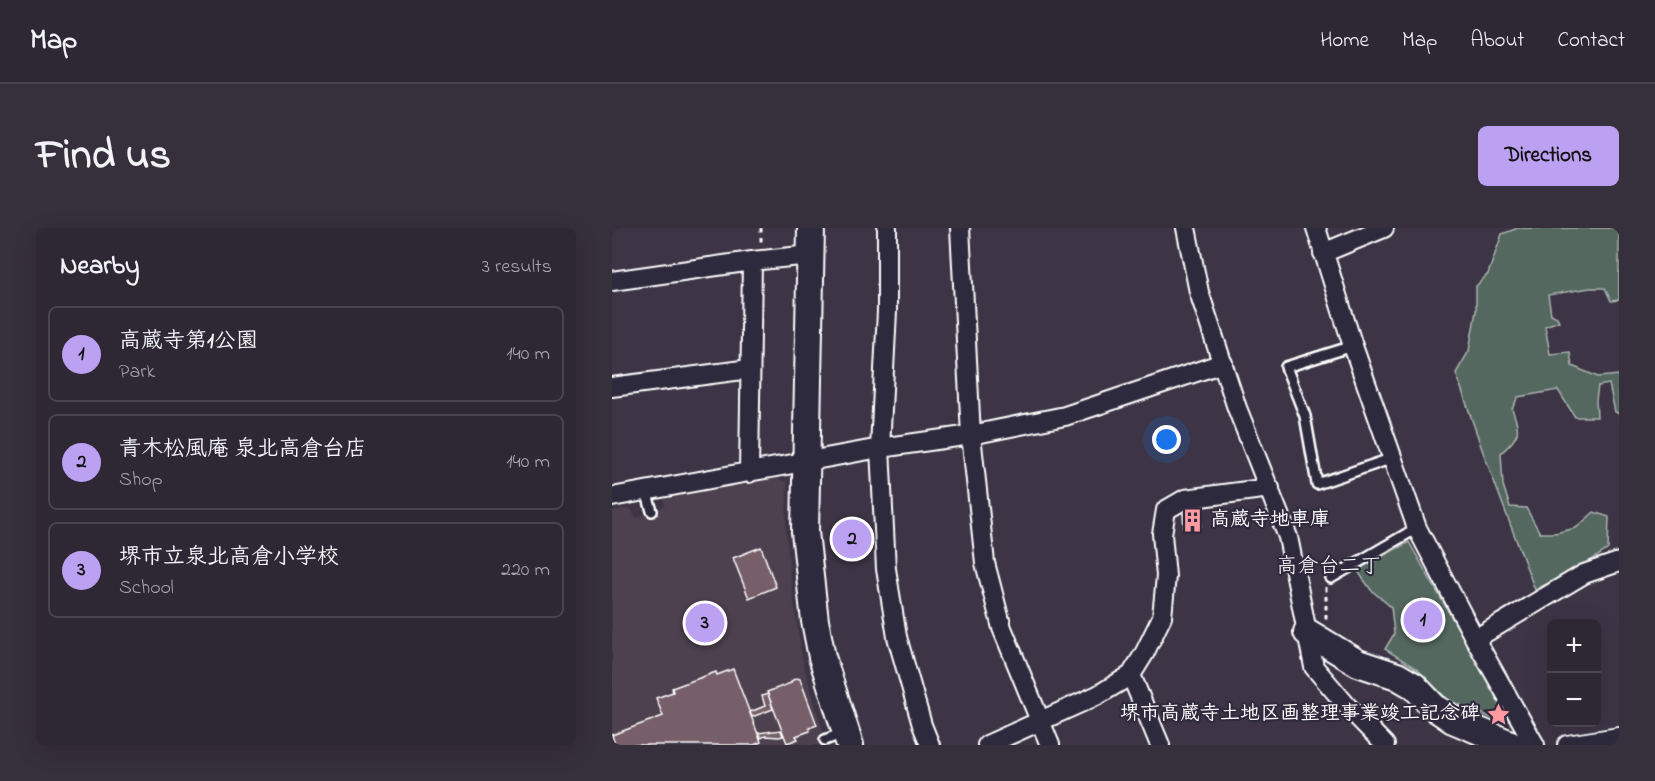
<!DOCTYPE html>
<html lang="en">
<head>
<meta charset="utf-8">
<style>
	:root { --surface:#2e2734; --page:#362f3c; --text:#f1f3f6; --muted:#a7a5ac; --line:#49444f; --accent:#bca0f2 }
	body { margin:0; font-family:"Indie Flower","Klee One",sans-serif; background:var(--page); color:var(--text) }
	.controls { position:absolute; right:18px; bottom:18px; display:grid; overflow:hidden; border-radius:9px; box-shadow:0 6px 24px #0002 }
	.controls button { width:54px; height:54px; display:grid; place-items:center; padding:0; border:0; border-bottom:2px solid var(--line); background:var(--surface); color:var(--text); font:30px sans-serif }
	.you { position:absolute; left:555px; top:212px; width:21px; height:21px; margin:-15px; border:4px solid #fff; border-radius:50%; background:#1a73e8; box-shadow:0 0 0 9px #1a73e833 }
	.badge { display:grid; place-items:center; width:39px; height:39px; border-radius:50%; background:var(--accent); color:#111; font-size:20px; font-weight:700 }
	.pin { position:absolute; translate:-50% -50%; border:3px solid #fff; box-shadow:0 2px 6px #0006 }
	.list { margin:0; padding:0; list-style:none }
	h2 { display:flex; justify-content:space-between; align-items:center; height:78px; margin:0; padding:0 24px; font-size:26px }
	h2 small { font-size:20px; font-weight:400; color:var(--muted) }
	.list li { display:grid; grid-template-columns:39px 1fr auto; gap:18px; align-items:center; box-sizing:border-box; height:96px; margin:0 12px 12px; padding:0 12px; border:2px solid var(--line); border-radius:9px }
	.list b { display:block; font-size:22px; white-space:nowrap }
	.list p { margin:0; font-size:20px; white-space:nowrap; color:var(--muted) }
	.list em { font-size:20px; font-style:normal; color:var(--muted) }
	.map { position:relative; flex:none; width:1007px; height:517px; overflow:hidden; border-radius:9px }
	header { display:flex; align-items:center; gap:36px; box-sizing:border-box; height:84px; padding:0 30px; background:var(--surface); border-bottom:2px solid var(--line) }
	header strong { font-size:28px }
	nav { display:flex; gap:33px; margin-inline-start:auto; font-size:21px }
	.intro { display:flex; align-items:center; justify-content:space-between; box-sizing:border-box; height:144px; padding:0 36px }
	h1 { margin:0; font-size:42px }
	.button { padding:15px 27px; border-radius:9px; background:var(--accent); color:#111; font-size:21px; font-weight:700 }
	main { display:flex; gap:36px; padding:0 36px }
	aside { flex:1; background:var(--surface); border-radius:9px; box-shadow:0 6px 24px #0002 }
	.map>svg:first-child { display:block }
	.built { fill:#4e414f }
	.green { fill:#546861; stroke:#aab4b0; stroke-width:1.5 }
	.building { fill:#765e67; stroke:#fff; stroke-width:1.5 }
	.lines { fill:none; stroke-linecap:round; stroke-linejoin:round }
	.lane-casing { stroke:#fff; stroke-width:14 }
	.street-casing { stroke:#fff; stroke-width:22 }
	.secondary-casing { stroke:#fff; stroke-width:30 }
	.path { stroke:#fff; stroke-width:3; stroke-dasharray:4.5 4.5; stroke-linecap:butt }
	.lane { stroke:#2f2a3d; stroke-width:9 }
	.street { stroke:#2f2a3d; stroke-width:18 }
	.secondary { stroke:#2f2a3d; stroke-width:26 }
	.labels { text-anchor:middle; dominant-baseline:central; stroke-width:4.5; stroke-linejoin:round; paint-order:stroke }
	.poi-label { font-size:20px; font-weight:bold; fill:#fff; stroke:#2f2a3d; text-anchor:start }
	.neighbourhood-label { font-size:21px; fill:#fff; stroke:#2f2a3d }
</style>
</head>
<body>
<header>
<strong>Map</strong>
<nav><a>Home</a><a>Map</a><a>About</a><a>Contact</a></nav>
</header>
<div class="intro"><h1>Find us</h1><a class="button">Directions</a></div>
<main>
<aside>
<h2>Nearby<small>3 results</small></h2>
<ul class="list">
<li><span class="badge">1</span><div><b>高蔵寺第1公園</b><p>Park</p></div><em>140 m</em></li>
<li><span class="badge">2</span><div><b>青木松風庵 泉北高倉台店</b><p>Shop</p></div><em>140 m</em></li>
<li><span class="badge">3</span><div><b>堺市立泉北高倉小学校</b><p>School</p></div><em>220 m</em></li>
</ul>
</aside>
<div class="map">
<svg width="1007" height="517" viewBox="0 0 1007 517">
	<rect width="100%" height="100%" fill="#3d3445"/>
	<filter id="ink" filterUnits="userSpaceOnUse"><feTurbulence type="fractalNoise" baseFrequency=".0167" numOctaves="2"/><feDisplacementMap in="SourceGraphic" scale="12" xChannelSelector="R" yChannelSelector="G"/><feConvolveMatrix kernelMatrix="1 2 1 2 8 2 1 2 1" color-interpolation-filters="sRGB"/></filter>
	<g filter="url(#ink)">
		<path class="built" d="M 162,249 L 175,254 L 174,302 L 179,355 L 191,435 L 215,517 L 0,517 L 0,283 L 19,280 L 24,290 L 53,278 L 52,271 Z"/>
		<path class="green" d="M 906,0 L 1007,0 L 1007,72 L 999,73 L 993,60 L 978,60 L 936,67 L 939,86 L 945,89 L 947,93 L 933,98 L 938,126 L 958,124 L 960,138 L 986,149 L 1007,147 L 1007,186 L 1003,184 L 997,156 L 986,158 L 984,172 L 985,189 L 963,189 L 946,162 L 906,169 L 900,181 C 909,205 908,207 889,225 L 891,257 L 898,279 L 914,280 L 928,305 L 943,305 L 964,300 L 982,284 L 997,289 L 996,321 L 978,333 L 923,362 L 871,224 L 844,145 L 857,123 L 864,83 L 864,58 L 876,46 L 890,6 Z
			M 797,314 L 852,411 L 899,489 L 897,493 L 892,495 L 836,472 L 805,441 L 773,421 L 782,406 L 779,379 L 759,362 L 745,342 Z"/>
		<path class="building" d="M 588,284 L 589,298 L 572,300 L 571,286 Z
			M 149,319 L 164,359 L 137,370 L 121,330 Z
			M 121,441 L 149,514 L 142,517 L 3,517 L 0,507 L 51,488 L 44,470 L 61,464 L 60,460 L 104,444 L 105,447 Z
			M 185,450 L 188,451 L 205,497 L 197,500 L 198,503 L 184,508 L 186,511 L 175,515 L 155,464 L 179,455 L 179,453 Z
			M 156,466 L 161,481 L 140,489 L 138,484 L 153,478 L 150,468 Z
			M 169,502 L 171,508 L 167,509 L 153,508 L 149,510 L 146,505 Z"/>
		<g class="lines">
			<defs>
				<path id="lane" d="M 741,118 L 674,139 L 693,188 L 705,256 L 781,230
					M 34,263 L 40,283
					M 719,350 L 805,300
					M 213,512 L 231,505"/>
				<path id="street" d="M 275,0 L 275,83 L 268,220 L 274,341 L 285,409 L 310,497 L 318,517
					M 348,0 L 359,207 L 373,335 L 390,400 L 438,517
					M 574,0 L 587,64 L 625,180 L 676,309 L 702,439 L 736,479 L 773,517
					M 704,0 L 741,118 L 805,300 L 863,411 L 923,517
					M 711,25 L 772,0
					M 140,33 L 198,27
					M 0,53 L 140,33 L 137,245
					M 0,159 L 138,141
					M 0,269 L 268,220 L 359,207 L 453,188 L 611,135
					M 863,411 L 972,346 L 1007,334
					M 519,447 L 548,517
					M 375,517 L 486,467 L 519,447 L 532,426 L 550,389 L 554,348 L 550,306 L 554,282 L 573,271 L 658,260
					M 955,517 L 1007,509"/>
				<path id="secondary" d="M 199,0 L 193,304 L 203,393 L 210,429 L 238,517
					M 695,404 L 746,435 L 785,448 L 802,458 L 822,479 L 841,492 L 901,517"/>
			</defs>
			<use href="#lane" class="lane-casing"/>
			<use href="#street" class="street-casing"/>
			<use href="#secondary" class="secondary-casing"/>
			<path class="path" d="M 149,0 L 149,16
				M 714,359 L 714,392"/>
			<use href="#lane" class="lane"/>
			<use href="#street" class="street"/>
			<use href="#secondary" class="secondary"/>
		</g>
	</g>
	<defs>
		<symbol id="building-bare" viewBox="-9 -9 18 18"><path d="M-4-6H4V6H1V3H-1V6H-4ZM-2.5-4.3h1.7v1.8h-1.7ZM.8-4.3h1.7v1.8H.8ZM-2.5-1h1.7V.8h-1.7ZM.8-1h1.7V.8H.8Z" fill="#ff9aa2" stroke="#2f2a3d" stroke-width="2.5" paint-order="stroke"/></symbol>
		<symbol id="sight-bare" viewBox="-9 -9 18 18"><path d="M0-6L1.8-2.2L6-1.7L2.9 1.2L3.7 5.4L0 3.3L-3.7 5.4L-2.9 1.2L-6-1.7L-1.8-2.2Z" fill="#ff9aa2" stroke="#2f2a3d" stroke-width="2.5" paint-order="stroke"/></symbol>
	</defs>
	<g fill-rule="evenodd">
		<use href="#building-bare" x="564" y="276" width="33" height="33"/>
		<use href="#sight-bare" x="870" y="470" width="33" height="33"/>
	</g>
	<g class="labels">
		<g class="poi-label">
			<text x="598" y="292">高蔵寺地車庫</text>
			<text x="868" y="486" text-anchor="end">堺市高蔵寺土地区画整理事業竣工記念碑</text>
		</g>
		<g class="neighbourhood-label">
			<text x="717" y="339">高倉台二丁</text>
		</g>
	</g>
</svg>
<div class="controls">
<button>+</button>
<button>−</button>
</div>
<div class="you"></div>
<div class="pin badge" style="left:811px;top:392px">1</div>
<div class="pin badge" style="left:240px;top:311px">2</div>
<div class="pin badge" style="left:93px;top:395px">3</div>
</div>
</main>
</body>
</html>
